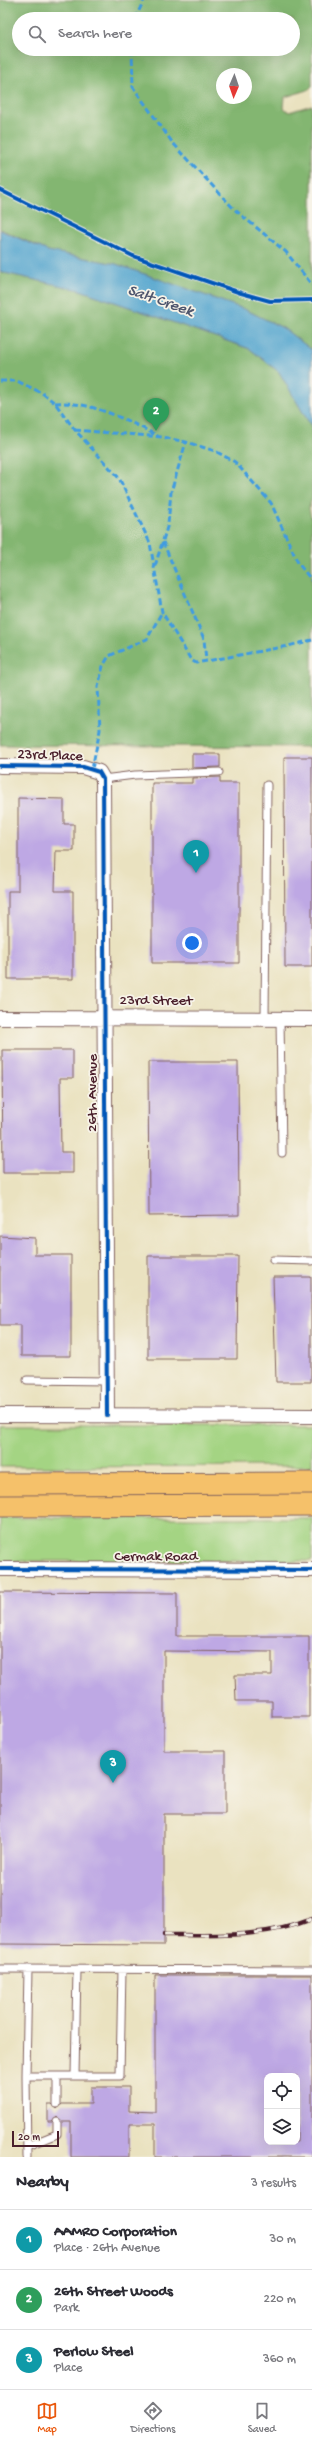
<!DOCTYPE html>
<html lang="en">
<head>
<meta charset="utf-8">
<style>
	:root { --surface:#fff; --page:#f7f7f7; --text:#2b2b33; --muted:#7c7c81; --line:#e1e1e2; --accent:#ea580c }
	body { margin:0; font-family:"Gochi Hand",sans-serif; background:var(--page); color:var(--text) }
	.controls { position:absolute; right:12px; bottom:12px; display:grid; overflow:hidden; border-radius:8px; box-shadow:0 4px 16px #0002 }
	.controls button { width:36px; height:36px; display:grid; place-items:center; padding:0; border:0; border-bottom:1px solid var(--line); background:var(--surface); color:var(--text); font:20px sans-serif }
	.compass { position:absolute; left:216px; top:68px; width:36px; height:36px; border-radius:50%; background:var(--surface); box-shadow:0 4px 16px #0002; rotate:182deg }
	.scale { position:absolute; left:12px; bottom:10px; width:47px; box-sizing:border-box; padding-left:4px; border:2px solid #4a1f2b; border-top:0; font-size:11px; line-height:14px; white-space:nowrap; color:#4a1f2b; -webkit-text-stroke:3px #f7f3e8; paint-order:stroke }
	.you { position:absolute; left:192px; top:943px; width:14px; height:14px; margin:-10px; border:3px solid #fff; border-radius:50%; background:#1a73e8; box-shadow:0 0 0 6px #1a73e833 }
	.badge { display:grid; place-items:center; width:26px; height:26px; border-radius:50%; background:var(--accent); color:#fff; font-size:13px; font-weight:700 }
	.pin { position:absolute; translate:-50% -33px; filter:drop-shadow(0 1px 2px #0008) }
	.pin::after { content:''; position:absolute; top:21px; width:14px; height:12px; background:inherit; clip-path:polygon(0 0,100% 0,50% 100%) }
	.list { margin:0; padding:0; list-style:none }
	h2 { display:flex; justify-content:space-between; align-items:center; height:52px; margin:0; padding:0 16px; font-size:17px }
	h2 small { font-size:13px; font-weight:400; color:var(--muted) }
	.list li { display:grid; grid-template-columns:26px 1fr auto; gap:12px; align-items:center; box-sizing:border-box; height:60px; padding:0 16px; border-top:1px solid var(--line) }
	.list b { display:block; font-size:15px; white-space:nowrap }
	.list p { margin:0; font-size:13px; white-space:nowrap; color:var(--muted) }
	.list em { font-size:13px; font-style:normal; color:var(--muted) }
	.icon { flex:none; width:22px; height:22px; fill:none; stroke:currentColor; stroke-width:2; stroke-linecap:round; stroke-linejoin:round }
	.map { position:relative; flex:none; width:312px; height:2157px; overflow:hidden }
	.search { position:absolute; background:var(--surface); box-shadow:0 4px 16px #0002; left:12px; right:12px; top:12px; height:44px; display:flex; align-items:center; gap:10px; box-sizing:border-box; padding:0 14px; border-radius:22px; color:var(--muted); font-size:15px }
	.sheet { height:232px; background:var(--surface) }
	nav { display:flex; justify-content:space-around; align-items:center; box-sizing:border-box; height:56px; border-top:1px solid var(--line); background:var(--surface); font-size:11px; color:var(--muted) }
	nav a { display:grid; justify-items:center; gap:2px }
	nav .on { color:var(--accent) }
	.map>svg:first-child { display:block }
	.green { fill:#a4d483; stroke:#777a57 }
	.forest { fill:#83b671; stroke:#666a4e; fill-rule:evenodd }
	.water { fill:#54a6cf; stroke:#4f627d }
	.building { fill:#bea8e4; fill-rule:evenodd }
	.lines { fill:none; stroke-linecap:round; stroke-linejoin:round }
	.lane-casing { stroke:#82635f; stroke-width:9 }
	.street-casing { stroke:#82635f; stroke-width:16 }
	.primary-casing { stroke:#82635f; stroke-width:23 }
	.lane { stroke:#fff; stroke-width:7 }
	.street { stroke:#fff; stroke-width:14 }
	.primary { stroke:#f5c16b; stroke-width:21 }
	.rail-casing { stroke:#4a1f2b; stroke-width:4.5 }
	.rail { stroke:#f7f3e8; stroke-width:3; stroke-dasharray:9; stroke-linecap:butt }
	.quiet { stroke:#409be1; stroke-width:3; stroke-dasharray:6 3; stroke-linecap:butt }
	.cycleway-casing { stroke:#f7f3e8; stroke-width:6 }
	.cycleway { stroke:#0057b8; stroke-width:4 }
	.labels { text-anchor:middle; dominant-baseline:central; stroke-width:3.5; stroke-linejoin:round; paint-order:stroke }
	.street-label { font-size:15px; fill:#4a1f2b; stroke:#f7f3e8 }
	.water-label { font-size:16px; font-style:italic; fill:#4e556d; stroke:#f7f3e8 }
</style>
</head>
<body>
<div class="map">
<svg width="312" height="2157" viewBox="0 0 312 2157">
	<rect width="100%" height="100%" fill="#f7f3e8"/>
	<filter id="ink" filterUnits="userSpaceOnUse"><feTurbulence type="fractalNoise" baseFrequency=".025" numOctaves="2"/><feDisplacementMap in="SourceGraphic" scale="8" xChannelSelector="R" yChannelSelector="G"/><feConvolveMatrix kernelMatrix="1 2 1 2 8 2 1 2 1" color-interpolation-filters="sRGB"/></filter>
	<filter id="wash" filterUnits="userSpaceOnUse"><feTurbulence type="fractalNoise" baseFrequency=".012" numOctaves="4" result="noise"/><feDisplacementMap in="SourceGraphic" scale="16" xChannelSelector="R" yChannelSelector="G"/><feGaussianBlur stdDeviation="0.9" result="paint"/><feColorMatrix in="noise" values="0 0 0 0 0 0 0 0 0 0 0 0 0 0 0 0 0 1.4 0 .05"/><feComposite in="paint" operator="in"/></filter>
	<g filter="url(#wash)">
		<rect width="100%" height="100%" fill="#eae2c0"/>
		<path class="green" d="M 0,1425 L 312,1425 L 312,1466 L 0,1467 Z
			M 0,1518 L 312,1518 L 312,1561 L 0,1561 Z"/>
		<path class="forest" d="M 0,0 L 310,0 L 312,5 L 312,86 L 308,90 L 285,97 L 284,108 L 289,112 L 312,105 L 312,350 L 283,328 L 244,309 L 116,264 L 48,251 L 0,229 ZM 19,19 L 293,19 L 293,49 L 19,49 ZM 222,74 L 246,74 L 246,98 L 222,98 Z
			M 0,272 L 80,290 L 250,349 L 279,372 L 311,426 L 312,432 L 312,498 L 309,508 L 312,521 L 312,747 L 0,745 Z"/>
		<path class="water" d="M 0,230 L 48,251 L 116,264 L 244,309 L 283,328 L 312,350 L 312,432 L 311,426 L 279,372 L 250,349 L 80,290 L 0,272 Z"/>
		<g id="blocks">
			<path class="building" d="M 192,754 L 220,754 L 220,767 L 192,768 Z
				M 284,757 L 312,757 L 312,967 L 285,967 Z
				M 220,777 L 220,783 L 239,783 L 239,963 L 152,963 L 152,783 L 192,783 L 192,778 Z
				M 18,798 L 64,799 L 64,824 L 74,824 L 74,851 L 56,851 L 55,891 L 73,891 L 73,979 L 8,979 L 8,891 L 18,891 Z
				M 2,1050 L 73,1050 L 73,1078 L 60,1078 L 61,1152 L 73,1152 L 73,1173 L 3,1173 Z
				M 148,1062 L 238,1062 L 239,1215 L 149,1216 Z
				M 0,1236 L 35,1238 L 35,1255 L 71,1255 L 71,1356 L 21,1356 L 21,1325 L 0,1325 Z
				M 148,1256 L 238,1256 L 237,1359 L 148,1359 Z
				M 273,1277 L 311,1277 L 311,1382 L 276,1382 Z
				M 0,1592 L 177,1593 L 177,1636 L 309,1636 L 309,1717 L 272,1717 L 272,1701 L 236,1701 L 235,1675 L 272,1675 L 272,1652 L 164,1651 L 164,1751 L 225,1751 L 225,1814 L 164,1814 L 164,1945 L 0,1944 Z
				M 155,1975 L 312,1975 L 312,2157 L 155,2157 L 155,2124 L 129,2124 L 129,2157 L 71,2157 L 71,2122 L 62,2122 L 57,2117 L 52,2122 L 48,2122 L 48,2104 L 52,2104 L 57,2109 L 62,2104 L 91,2104 L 91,2087 L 129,2087 L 129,2111 L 155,2112 ZM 267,2076 L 297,2076 L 297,2142 L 267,2142 Z"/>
		</g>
	</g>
	<g filter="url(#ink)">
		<use href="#blocks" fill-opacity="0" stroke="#82635f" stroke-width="1"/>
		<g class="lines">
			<defs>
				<path id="lane" d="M 103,779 L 135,775 L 219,772
					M 265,1018 L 267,785
					M 280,1019 L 282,1153
					M 273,1260 L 312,1261
					M 27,1380 L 107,1381
					M 0,1969 L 312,1970
					M 26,2076 L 28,1969
					M 57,2076 L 57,2104
					M 75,2076 L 77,1969
					M 27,2146 L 57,2134 L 57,2122
					M 27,2157 L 26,2076 L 120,2076 L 122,1969"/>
				<path id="street" d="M 0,766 L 83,767 L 99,772 L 103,779 L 107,1415
					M 0,1018 L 312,1019
					M 0,1415 L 312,1416
					M 0,1569 L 312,1570"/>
				<path id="primary" d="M 0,1484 L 312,1483
					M 0,1506 L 312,1505"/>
			</defs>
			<use href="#lane" class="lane-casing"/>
			<use href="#street" class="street-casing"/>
			<use href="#primary" class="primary-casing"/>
			<use href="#lane" class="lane"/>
			<use href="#street" class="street"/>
			<use href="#primary" class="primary"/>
			<defs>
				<path id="rail" d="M 164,1935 C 214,1935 265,1938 312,1919"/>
			</defs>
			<use href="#rail" class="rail-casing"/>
			<use href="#rail" class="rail"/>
			<path class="quiet" d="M 135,19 L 144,0
				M 132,49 L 133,87 L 172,142 L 234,209 L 286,252 L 312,285
				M 0,381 L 17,381 L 42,393 L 55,403 L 75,430 L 119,478 L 150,543 L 162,612 L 191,660 L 196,663 L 288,646 L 312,640
				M 55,403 C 91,401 127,420 158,436
				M 75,430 L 162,437 L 186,442 L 215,451 L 235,462 L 271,503 L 298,563 L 312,581
				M 163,542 L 204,639 L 206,660
				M 155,566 L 168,524 L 171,492 L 186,442
				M 92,769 L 100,730 L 98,687 L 103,666 L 109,656 L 147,639 L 162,612"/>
			<defs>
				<path id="cycleway" d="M 0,190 L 133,256 L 241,293 L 270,301 L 312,300
					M 0,766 L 83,767 L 99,772 L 103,779 L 107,1415
					M 0,1569 L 312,1570"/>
			</defs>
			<use href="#cycleway" class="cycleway-casing"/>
			<use href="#cycleway" class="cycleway"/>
		</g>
	</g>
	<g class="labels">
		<g class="street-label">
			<text transform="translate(50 756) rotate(2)">23rd Place</text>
			<text x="156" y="1001">23rd Street</text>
			<text transform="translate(93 1093) rotate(-90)">26th Avenue</text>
			<text x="156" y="1557">Cermak Road</text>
		</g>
		<g class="water-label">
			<text transform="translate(160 302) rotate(19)">Salt Creek</text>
		</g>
	</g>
</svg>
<div class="controls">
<button><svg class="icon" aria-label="locate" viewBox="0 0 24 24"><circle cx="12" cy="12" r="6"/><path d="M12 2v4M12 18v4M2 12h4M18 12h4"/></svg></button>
<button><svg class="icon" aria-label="layers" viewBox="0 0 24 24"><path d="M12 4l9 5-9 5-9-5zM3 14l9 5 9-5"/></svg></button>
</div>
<svg class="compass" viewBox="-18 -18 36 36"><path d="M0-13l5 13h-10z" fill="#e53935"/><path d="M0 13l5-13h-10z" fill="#7c7c81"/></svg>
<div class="scale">20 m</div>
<div class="you"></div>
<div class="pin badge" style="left:196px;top:873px;background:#0f9aa8">1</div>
<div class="pin badge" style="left:156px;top:431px;background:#2e9e5b">2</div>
<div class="pin badge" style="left:113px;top:1783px;background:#0f9aa8">3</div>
<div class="search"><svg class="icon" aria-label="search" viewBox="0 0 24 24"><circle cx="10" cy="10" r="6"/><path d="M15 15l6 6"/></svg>Search here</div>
</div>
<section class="sheet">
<h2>Nearby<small>3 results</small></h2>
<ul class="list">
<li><span class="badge" style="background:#0f9aa8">1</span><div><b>AAMRO Corporation</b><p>Place · 26th Avenue</p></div><em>30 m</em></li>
<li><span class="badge" style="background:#2e9e5b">2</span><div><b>26th Street Woods</b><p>Park</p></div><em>220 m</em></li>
<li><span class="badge" style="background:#0f9aa8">3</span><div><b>Perlow Steel</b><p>Place</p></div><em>360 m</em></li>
</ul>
</section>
<nav>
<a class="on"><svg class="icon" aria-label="map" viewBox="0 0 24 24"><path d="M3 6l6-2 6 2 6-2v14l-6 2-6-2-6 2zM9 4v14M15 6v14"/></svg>Map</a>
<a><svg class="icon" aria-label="directions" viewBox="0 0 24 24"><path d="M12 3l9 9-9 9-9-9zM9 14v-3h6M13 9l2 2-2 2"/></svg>Directions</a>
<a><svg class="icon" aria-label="saved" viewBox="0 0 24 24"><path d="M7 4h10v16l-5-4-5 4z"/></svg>Saved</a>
</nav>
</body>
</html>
